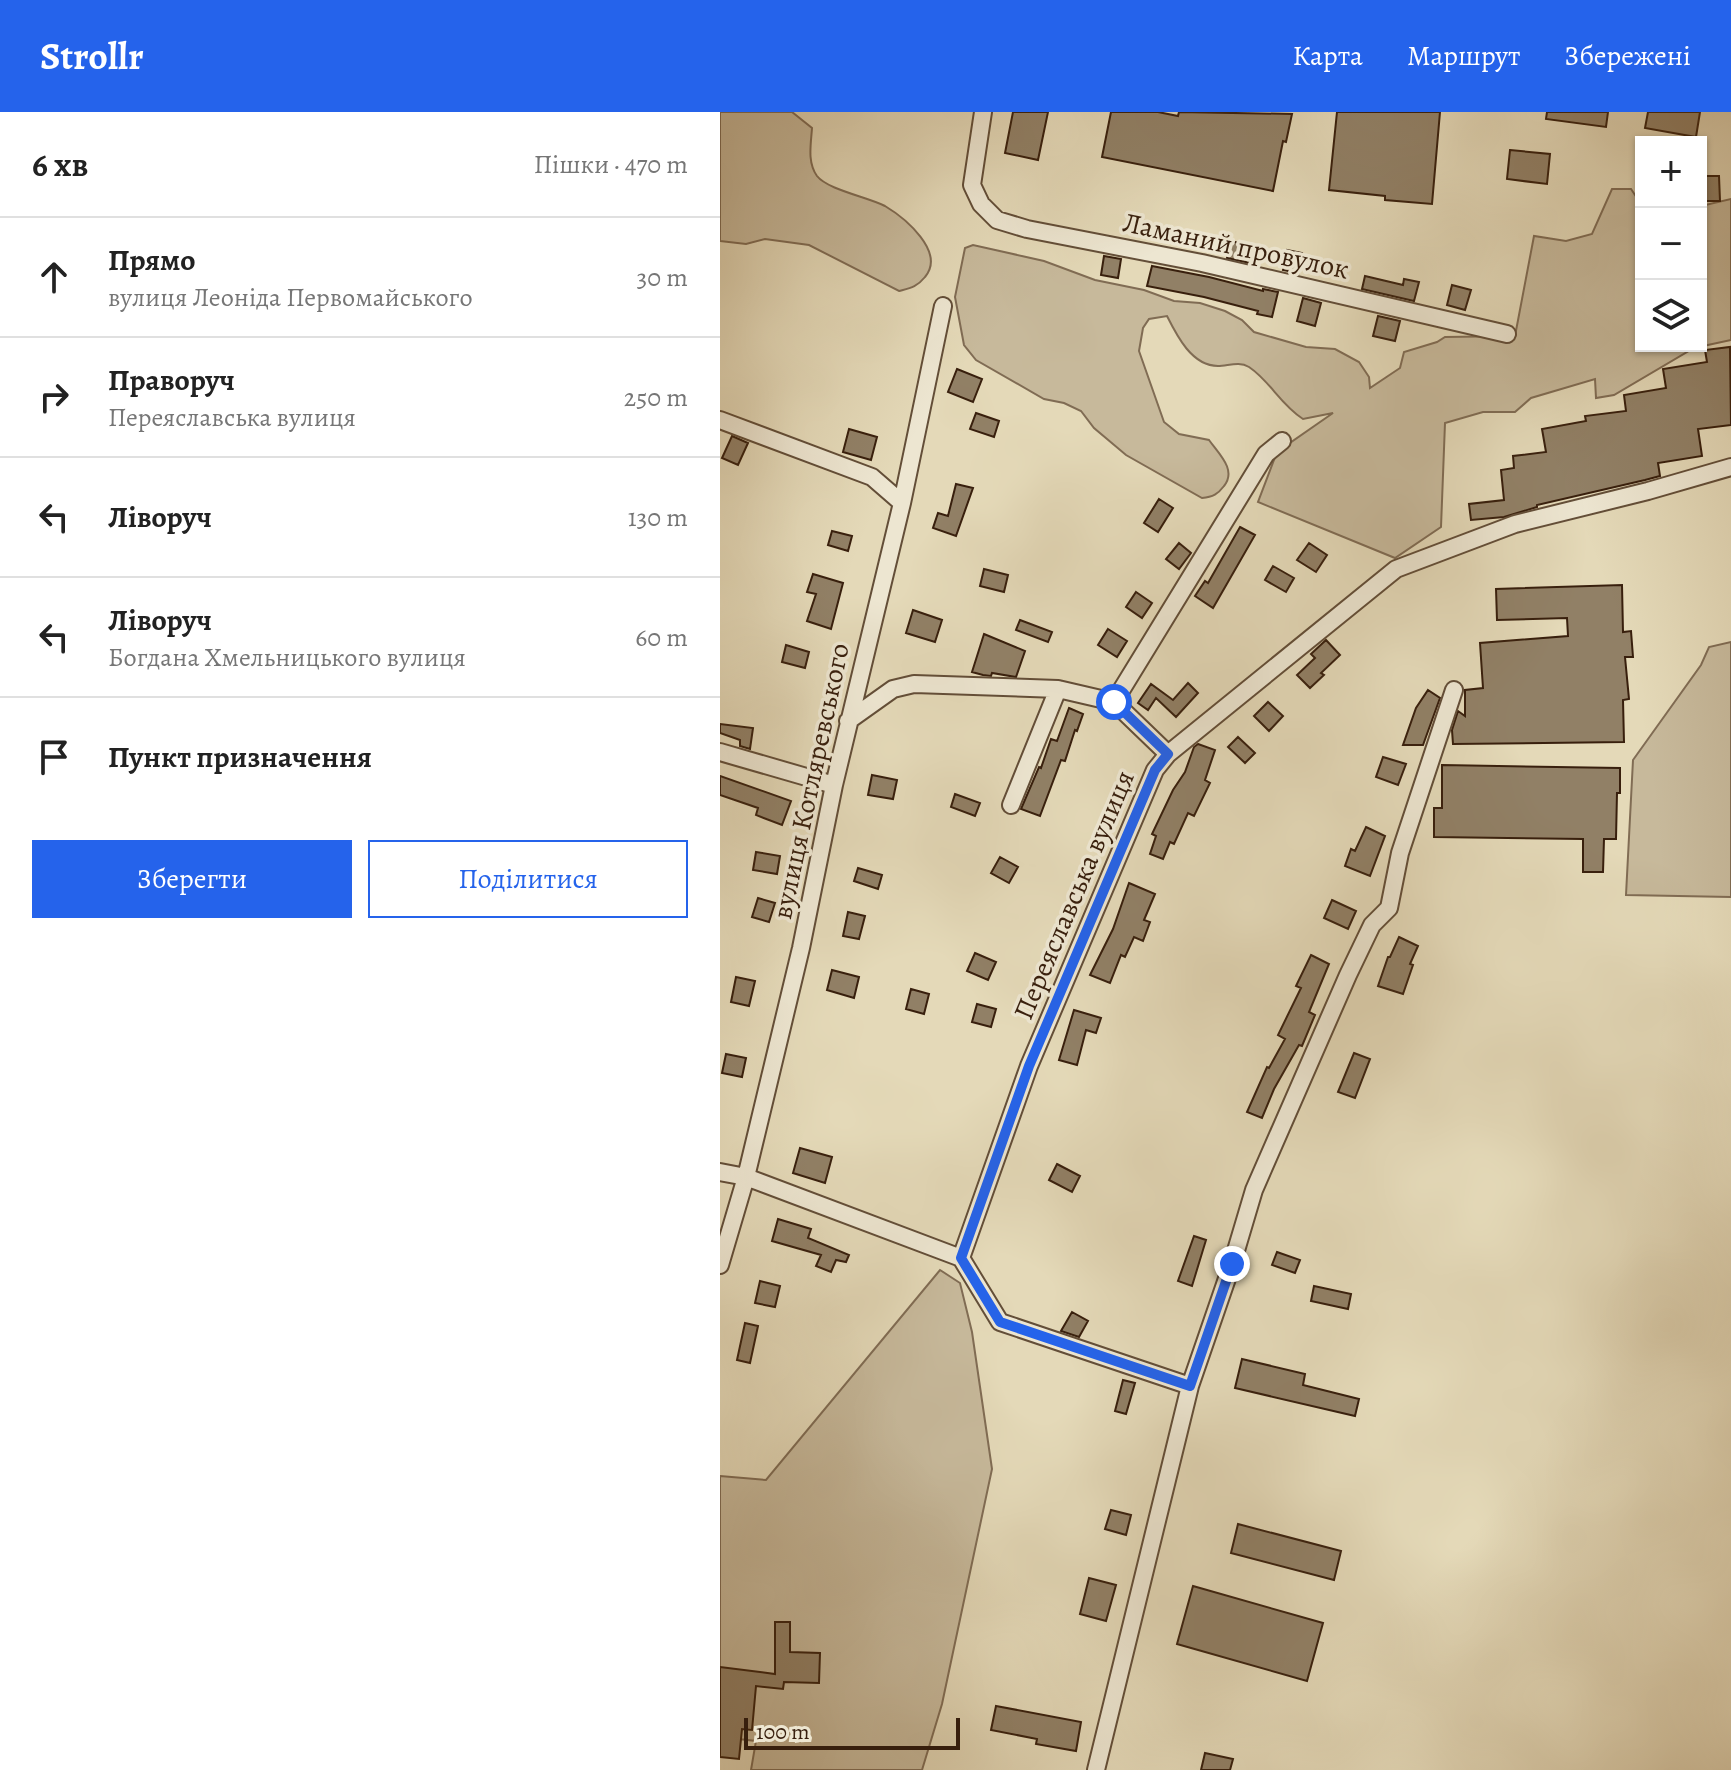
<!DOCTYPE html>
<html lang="uk">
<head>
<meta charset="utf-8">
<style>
	:root { --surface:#fff; --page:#f2f2f2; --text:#222; --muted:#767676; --line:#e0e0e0; --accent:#2563eb }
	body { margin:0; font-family:Alegreya,serif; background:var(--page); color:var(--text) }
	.controls { position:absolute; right:24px; top:24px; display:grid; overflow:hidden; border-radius:0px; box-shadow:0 2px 6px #0004 }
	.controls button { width:72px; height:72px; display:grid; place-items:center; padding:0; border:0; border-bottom:2px solid var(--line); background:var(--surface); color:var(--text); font:40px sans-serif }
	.scale { position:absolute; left:24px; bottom:20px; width:216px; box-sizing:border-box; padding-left:8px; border:4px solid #381f0d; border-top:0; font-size:22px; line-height:28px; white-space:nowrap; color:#381f0d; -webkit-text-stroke:6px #ede6d1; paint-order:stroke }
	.stop { position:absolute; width:24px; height:24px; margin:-18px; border:6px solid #2563eb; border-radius:50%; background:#fff }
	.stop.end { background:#2563eb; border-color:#fff; box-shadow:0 2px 8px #0008 }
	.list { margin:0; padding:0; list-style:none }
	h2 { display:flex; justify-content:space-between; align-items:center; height:104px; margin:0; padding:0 32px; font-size:34px }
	h2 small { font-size:26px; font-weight:400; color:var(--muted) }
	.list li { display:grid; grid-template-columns:52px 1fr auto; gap:24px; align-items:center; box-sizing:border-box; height:120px; padding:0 32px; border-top:2px solid var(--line) }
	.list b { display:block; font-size:30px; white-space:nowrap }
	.list p { margin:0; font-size:26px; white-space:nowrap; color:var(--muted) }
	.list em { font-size:26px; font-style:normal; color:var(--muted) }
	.actions { display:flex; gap:16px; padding:24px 32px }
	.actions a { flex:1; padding:18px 0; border:2px solid var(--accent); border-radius:0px; text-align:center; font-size:28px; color:var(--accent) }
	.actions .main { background:var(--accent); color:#fff }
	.icon { flex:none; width:44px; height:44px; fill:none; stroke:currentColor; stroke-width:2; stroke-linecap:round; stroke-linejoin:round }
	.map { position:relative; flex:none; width:1011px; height:1658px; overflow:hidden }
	header { display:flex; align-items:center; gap:48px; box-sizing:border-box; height:112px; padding:0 40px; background:var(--accent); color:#fff }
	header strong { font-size:38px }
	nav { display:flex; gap:44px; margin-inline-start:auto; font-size:28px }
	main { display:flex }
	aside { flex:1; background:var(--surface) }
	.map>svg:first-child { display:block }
	.green { fill:#c7b99b; stroke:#806c54; stroke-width:2 }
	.building { fill:#918066; stroke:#381f0d; stroke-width:2 }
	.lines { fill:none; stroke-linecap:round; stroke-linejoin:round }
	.street-casing { stroke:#634e38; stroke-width:20 }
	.street { stroke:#ede6d1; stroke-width:16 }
	.route { stroke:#2563eb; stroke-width:10 }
	.labels { text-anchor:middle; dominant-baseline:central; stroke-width:7; stroke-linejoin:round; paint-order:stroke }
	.street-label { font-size:28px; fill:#381f0d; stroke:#ede6d1 }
</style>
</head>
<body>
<header>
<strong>Strollr</strong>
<nav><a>Карта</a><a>Маршрут</a><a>Збережені</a></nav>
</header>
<main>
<aside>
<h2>6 хв<small>Пішки · 470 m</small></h2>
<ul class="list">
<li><svg class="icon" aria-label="ahead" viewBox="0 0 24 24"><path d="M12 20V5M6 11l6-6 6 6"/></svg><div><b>Прямо</b><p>вулиця Леоніда Первомайського</p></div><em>30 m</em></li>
<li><svg class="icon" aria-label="right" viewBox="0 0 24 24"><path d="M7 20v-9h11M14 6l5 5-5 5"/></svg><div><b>Праворуч</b><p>Переяславська вулиця</p></div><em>250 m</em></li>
<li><svg class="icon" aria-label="left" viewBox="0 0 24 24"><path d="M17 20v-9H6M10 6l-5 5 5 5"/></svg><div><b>Ліворуч</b></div><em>130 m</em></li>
<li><svg class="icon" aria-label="left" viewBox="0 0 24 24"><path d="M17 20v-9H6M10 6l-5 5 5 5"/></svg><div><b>Ліворуч</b><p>Богдана Хмельницького вулиця</p></div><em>60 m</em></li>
<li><svg class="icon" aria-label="arrive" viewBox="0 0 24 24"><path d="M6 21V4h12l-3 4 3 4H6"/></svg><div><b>Пункт призначення</b></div></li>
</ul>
<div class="actions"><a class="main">Зберегти</a><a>Поділитися</a></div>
</aside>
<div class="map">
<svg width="1011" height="1658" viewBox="0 0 1011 1658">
	<rect width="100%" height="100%" fill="#e4d9b8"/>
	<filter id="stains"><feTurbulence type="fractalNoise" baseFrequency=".0025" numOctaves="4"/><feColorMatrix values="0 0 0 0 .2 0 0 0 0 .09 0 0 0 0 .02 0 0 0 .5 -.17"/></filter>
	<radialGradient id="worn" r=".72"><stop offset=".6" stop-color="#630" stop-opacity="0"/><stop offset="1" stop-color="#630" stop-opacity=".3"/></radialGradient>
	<path class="green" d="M 0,0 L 72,0 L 92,16 C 91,32 87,50 97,64 C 108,78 148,85 165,94 C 185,106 226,140 205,165 C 197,175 190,176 179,179 L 89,133 L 45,127 L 26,132 L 0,129 Z
		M 892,77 L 911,77 L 921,92 L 921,234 L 981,234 L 981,94 L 1011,87 L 1011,228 L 974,236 L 894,283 L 876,286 L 875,267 L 811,286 L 795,300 L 763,300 L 725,311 L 721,415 L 675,446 L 538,390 L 557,340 L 613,301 L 583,307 C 560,292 550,269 529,255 C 519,249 508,254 498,254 C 472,254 457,224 447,204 L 429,207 L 423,216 L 419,239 L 444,310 L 459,322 L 489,328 C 499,342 517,358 504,374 C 498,382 493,385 482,386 L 406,343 L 374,316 L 361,299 L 344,291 L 324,287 L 256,248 L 244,233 L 235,185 L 245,136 L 253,133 L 324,149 L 375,168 L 424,178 L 454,189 L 480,191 L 505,199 L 522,208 L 534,220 L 586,235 L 615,237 L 639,250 L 649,265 L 650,276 L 680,256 L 684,240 L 717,230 L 725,225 L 795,224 L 814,124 L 846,129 L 872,122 Z
		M 1011,530 L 1011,785 L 906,783 L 913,648 L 981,553 L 989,535 Z
		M 220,1158 L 240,1171 L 252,1220 L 272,1357 L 222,1592 L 202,1658 L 31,1658 L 36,1629 L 0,1625 L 0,1364 L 46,1368 Z"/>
	<path class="building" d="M 293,0 L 328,0 L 318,48 L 285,41 Z
		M 391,0 L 438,0 L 458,4 L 459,0 L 572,2 L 566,30 L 563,29 L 553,79 L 382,45 Z
		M 617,0 L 720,0 L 712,92 L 665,88 L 665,84 L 609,78 Z
		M 827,0 L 888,0 L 886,15 L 826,7 Z
		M 928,0 L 980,0 L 976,25 L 925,16 Z
		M 790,38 L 830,42 L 827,72 L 787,67 Z
		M 981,64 L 999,64 L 1000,89 L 981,89 Z
		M 511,129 L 534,135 L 530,151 L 507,146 Z
		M 567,138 L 582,141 L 579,161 L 563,158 Z
		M 384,144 L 401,147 L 398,166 L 381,163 Z
		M 432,154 L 489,165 L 543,179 L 543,177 L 558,180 L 552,205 L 537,202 L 538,199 L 484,185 L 427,174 Z
		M 645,164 L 683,173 L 684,167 L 699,170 L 694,189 L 642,177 Z
		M 732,173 L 751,178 L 745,198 L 727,193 Z
		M 583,186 L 601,191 L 595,214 L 577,209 Z
		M 658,204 L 680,209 L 675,229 L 653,224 Z
		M 1010,235 L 1011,313 L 978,317 L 982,344 L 938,351 L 940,364 L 925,368 L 817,393 L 817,395 L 784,405 L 751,408 L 749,392 L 784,388 L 781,358 L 794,356 L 793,344 L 826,340 L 822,317 L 866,309 L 865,304 L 906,299 L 904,283 L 946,276 L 943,257 L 987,250 L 985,238 Z
		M 237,257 L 262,267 L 253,290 L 228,280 Z
		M 256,301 L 279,309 L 274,325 L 250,317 Z
		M 129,317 L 157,325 L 151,348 L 123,340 Z
		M 12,324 L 28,331 L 18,353 L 2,346 Z
		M 236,372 L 253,376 L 236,424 L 213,416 L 218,401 L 228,404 Z
		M 439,387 L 453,396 L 438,420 L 424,411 Z
		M 520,415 L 535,423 L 493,496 L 475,484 L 485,469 L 488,471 Z
		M 112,419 L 132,424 L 128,439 L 108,433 Z
		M 459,431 L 471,441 L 459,457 L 446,447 Z
		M 589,431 L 607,443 L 596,460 L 577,448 Z
		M 553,454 L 574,466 L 566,480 L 545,468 Z
		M 264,457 L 288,463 L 284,480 L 260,474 Z
		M 93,462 L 123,471 L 111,517 L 87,509 L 96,482 L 87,480 Z
		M 902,473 L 903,520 L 911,519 L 913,545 L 905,545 L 909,587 L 903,588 L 904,630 L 733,632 L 732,618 L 738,599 L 745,604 L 745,578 L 763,576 L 760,531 L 848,524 L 847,506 L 777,508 L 776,477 Z
		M 416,480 L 432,491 L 422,506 L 406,495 Z
		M 193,498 L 222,508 L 215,530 L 186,521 Z
		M 300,508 L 332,520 L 328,530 L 296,518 Z
		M 388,517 L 407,529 L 397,545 L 378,533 Z
		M 264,522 L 305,539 L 296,565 L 272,561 L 271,564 L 263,563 L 252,560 Z
		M 606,528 L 620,543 L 601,561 L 604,563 L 590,576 L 577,563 L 595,546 L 591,542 Z
		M 66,533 L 89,540 L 85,556 L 62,550 Z
		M 468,571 L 478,581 L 456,605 L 436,586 L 428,598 L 418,591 L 431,572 L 453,588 Z
		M 708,578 L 720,586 L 703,633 L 683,633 L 696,596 Z
		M 548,590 L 563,604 L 549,619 L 534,604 Z
		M 349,596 L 363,602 L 357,619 L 355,618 L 345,649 L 341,648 L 320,704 L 301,697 L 319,655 L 321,656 L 331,627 L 337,629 Z
		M 0,612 L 33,616 L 30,637 L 20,634 L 20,628 L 0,621 Z
		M 518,625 L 535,641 L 525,651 L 508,635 Z
		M 478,632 L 495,638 L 485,668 L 490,671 L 474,704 L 468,701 L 454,732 L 450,730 L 443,747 L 430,742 L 436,724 L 432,722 L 453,678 L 465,660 L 474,635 Z
		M 663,645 L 686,652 L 678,673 L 656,665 Z
		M 722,653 L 900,656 L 900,681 L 897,681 L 896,727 L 884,727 L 883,760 L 863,760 L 863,727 L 714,725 L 714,696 L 722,696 Z
		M 152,663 L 177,668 L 173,687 L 148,683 Z
		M 0,664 L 71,689 L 62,713 L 36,703 L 38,696 L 0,683 Z
		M 235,682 L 260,691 L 255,704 L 231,695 Z
		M 646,715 L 665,724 L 650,764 L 625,754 L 631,737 L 635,739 Z
		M 36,740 L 60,744 L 57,762 L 33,758 Z
		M 280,745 L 298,755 L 289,771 L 271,761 Z
		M 138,756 L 162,763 L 158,777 L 134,769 Z
		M 409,771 L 435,782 L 424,808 L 430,810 L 423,829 L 414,825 L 405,845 L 401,843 L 390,871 L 370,863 L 393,817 Z
		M 38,786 L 55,791 L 49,810 L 32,805 Z
		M 612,788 L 636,799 L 628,817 L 604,806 Z
		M 128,800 L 145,804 L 139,827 L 123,824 Z
		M 679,825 L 698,834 L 690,852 L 693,853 L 683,882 L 658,874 L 668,845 L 670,845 Z
		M 255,841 L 276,850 L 268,868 L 247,859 Z
		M 591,843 L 609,852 L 589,900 L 595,903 L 582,934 L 579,933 L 554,977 L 542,1006 L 527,1000 L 547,955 L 549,956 L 565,927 L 558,923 L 581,876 L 576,874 Z
		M 112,858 L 139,865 L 134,886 L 107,878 Z
		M 16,865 L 35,869 L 29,894 L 11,890 Z
		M 191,877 L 209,882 L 204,902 L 186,897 Z
		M 257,892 L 276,897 L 271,915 L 252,910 Z
		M 354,898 L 381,906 L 376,921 L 366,918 L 357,953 L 339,948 Z
		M 634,941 L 650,947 L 635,986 L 618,980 Z
		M 6,942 L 26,946 L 22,965 L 2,961 Z
		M 80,1036 L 112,1045 L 105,1071 L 73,1061 Z
		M 337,1052 L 360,1064 L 352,1080 L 329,1068 Z
		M 58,1107 L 91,1117 L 88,1126 L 129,1143 L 126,1150 L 116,1148 L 111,1160 L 96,1154 L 101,1143 L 52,1129 Z
		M 474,1124 L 486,1128 L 472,1174 L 458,1169 Z
		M 557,1140 L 580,1148 L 575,1161 L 552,1153 Z
		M 40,1169 L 60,1174 L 55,1195 L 35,1191 Z
		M 594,1174 L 631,1182 L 628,1197 L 591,1189 Z
		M 352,1200 L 368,1209 L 359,1225 L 341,1219 Z
		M 25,1211 L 38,1214 L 30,1251 L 17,1248 Z
		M 522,1247 L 585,1262 L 583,1273 L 639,1287 L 635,1304 L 515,1276 Z
		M 403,1268 L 415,1271 L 406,1302 L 395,1299 Z
		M 391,1398 L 411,1403 L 406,1423 L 385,1417 Z
		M 518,1412 L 621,1439 L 614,1468 L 511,1441 Z
		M 369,1466 L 396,1473 L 386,1509 L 360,1502 Z
		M 473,1474 L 603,1511 L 587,1569 L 457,1532 Z
		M 55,1510 L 70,1510 L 70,1540 L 100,1541 L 99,1571 L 64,1570 L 63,1577 L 36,1574 L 32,1618 L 22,1617 L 19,1647 L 0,1645 L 0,1555 L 55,1562 Z
		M 276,1594 L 361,1610 L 356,1639 L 316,1632 L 317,1627 L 271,1618 Z
		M 485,1641 L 513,1647 L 510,1658 L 481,1658 Z"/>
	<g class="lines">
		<defs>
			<path id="street" d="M 263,0 L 252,73 L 261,92 L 277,108 L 307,117 L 482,151 L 787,222
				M 0,308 L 152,365 L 182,391
				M 394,590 L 546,342 L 562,329
				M 128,609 L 173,577 L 194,572 L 338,577 L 394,590 L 448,642
				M 0,640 L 114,673
				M 291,693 L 338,577
				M 0,1060 L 26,1065 L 241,1146
				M 241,1146 L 309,954 L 435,658 L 448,642 L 676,457 L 795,412 L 928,379 L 1011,355
				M 241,1146 L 280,1210 L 470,1274
				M 0,1153 L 26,1065 L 81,836 L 114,673 L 182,391 L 223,194
				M 376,1658 L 470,1274 L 512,1152 L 534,1078 L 628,863 L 652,813 L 669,796 L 680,741 L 734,578"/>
		</defs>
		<use href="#street" class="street-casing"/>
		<use href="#street" class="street"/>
	</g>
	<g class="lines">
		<path class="route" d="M 394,590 L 448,642 L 435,658 L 309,954 L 241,1146 L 280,1210 L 470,1274 L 512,1152"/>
	</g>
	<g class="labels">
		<g class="street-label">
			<text transform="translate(516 134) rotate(12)">Ламаний провулок</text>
			<text transform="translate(91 669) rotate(-78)">вулиця Котляревського</text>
			<text transform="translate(354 783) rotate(-67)">Переяславська вулиця</text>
		</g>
	</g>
	<rect width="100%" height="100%" filter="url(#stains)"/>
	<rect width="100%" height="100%" fill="url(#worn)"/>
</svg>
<div class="controls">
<button>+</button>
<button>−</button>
<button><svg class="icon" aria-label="layers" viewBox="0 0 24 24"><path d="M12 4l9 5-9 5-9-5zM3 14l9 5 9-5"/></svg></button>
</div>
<div class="scale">100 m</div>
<div class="stop" style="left:394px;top:590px"></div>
<div class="stop end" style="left:512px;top:1152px"></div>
</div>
</main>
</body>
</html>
